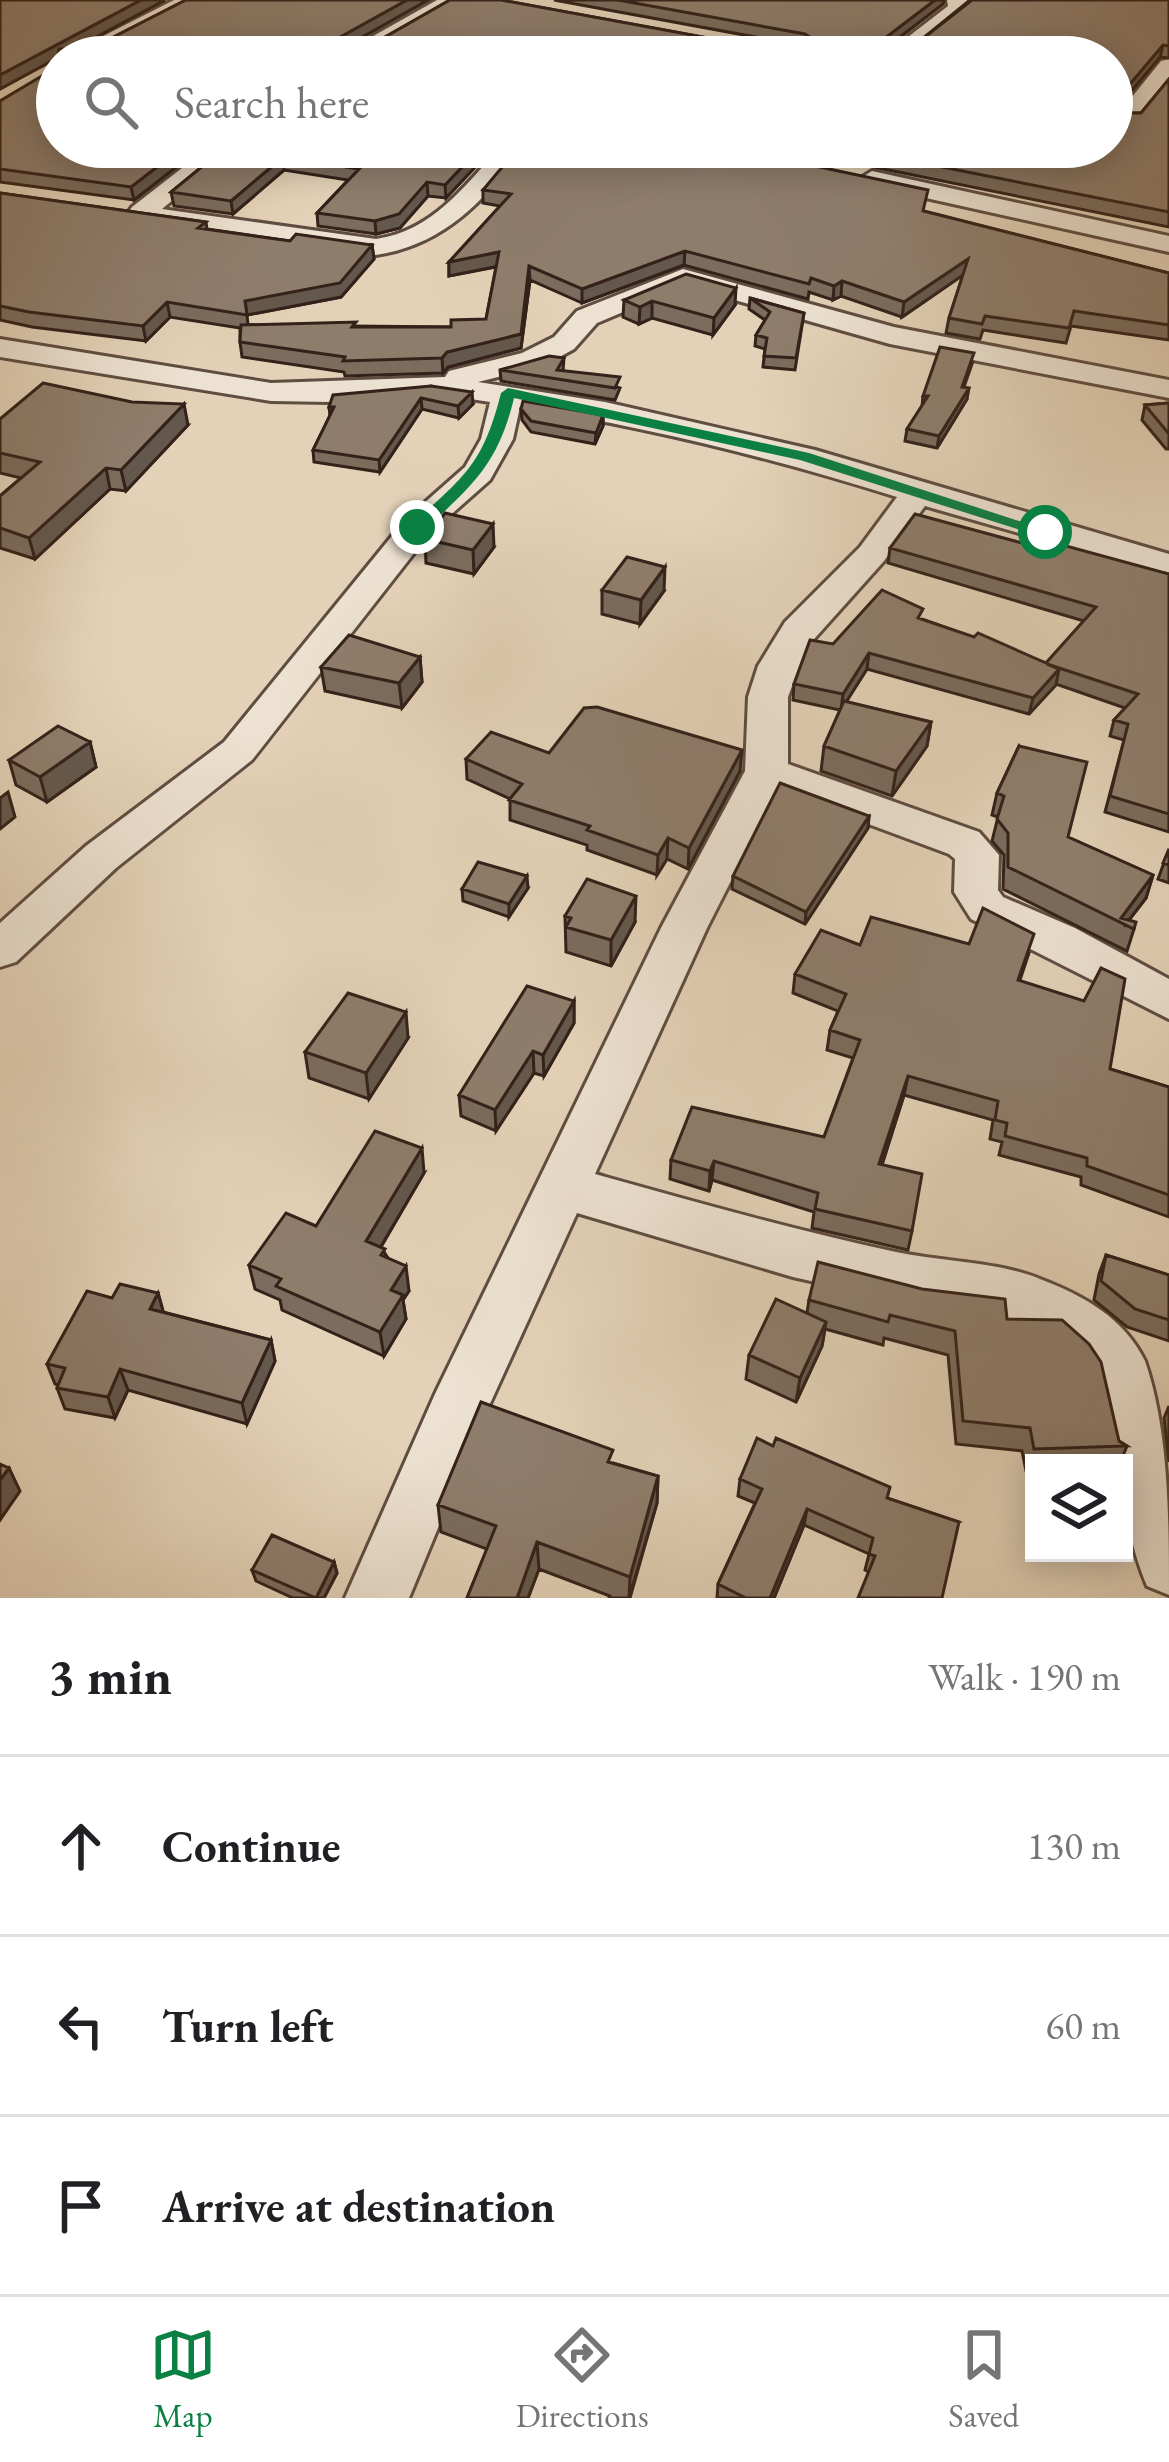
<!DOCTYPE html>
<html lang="en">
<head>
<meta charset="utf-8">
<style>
	:root { --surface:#fff; --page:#f6f6f6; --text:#202124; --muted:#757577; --line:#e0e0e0; --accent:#0b8043 }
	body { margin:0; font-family:"EB Garamond",serif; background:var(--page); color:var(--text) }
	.controls { position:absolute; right:36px; bottom:36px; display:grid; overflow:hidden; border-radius:0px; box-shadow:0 6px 30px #0003 }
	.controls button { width:108px; height:108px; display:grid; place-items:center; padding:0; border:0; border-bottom:3px solid var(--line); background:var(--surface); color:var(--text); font:60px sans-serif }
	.stop { position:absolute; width:36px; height:36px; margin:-27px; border:9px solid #0b8043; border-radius:50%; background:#fff }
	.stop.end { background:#0b8043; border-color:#fff; box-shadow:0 3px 12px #0008 }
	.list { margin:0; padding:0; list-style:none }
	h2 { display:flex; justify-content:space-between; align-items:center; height:156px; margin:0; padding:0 48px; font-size:51px }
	h2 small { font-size:39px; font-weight:400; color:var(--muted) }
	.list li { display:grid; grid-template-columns:78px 1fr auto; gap:36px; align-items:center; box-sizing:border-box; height:180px; padding:0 48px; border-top:3px solid var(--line) }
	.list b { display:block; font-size:45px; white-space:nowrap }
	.list em { font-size:39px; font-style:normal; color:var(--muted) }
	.icon { flex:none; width:66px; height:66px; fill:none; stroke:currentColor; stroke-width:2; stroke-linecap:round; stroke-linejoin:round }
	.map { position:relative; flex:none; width:1169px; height:1598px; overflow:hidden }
	.search { position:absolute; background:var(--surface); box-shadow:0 6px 30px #0003; left:36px; right:36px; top:36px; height:132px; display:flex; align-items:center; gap:30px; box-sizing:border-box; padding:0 42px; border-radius:66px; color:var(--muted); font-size:45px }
	.sheet { height:696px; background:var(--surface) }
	nav { display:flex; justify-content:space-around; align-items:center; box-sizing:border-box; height:168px; border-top:3px solid var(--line); background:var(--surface); font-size:33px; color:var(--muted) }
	nav a { display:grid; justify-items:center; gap:6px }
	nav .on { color:var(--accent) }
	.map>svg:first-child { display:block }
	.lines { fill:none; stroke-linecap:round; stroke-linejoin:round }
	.minor-casing { stroke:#5f4d42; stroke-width:6 }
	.minor { fill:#ede2d1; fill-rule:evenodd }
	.wall { fill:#7b6c5d; stroke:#33211a; stroke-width:3 }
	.shaded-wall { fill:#64584c; stroke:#33211a; stroke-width:3 }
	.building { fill:#8f7d6c; stroke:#33211a; stroke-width:3 }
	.route { fill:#0b8043 }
</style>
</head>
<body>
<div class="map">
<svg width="1169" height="1598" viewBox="0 0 1169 1598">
	<rect width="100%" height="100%" fill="#e4d2b8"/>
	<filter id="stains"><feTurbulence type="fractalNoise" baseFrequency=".00167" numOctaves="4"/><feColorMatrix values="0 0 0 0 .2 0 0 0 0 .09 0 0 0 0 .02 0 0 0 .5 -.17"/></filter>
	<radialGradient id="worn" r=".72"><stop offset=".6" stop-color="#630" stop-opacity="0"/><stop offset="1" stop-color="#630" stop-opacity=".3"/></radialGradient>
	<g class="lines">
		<defs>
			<path id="minor" d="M 174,0 L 200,0 L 90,57 L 62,57 Z
				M 437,0 L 462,0 L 363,57 L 336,57 Z
				M 947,0 L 967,0 L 968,8 L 907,57 L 882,57 L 948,6 Z
				M 1169,59 L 1169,81 L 1135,123 L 1119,123 L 1119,113 L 1161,61 Z
				M 209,147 L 236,147 L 162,209 L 376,239 C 432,231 464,187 500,147 L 525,147 C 485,200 444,245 376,255 L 132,219 L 128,213 L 132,207 Z
				M 872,171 L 1169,236 L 1169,252 L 863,184 L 859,179 Z
				M 683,269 L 894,327 L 1169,380 L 1169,398 L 890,344 L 685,286 L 597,323 L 574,349 L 543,366 L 478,382 L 605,402 L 815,450 L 1169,554 L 1169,576 L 925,506 L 884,561 L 806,648 L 788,697 L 788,764 L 979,832 L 999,855 L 998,890 L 1003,897 L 1075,928 L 1169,979 L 1169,1019 L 971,919 L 954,892 L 955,859 L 949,854 L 777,790 L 707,928 L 595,1174 C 695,1202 794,1230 896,1252 C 942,1262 996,1261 1040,1279 C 1084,1296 1123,1317 1145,1361 C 1169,1431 1169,1519 1169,1595 L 1147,1586 C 1130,1546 1124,1506 1124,1463 L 1114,1463 L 1096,1384 L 1084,1364 L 1056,1340 L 1016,1321 L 936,1309 L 793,1277 L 577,1213 L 483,1419 L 409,1598 L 345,1598 L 435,1394 L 661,928 L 745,771 L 748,697 L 758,666 L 785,622 L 860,547 L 897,497 C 773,458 648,427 520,407 L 513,439 L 490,480 L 429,534 L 252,760 L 116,868 L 16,962 L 0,967 L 0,923 L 86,846 L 224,742 L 405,520 L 465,467 L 481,439 L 490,402 L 432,393 L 331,402 L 271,401 L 0,357 L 0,339 L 271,383 L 445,377 L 449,371 L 522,353 L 554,337 L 577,311 Z"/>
		</defs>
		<use href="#minor" class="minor-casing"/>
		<use href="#minor" class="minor"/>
	</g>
	<path class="wall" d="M 0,0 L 165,0 L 74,49 L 90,49 L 186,0 L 428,0 L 343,48 L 364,49 L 450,0 L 501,0 L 768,49 L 809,49 L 804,46 L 554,0 L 944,0 L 943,4 L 886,48 L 911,48 L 970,0 L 1169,0 L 1169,58 L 1160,57 L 1118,107 L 1118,113 L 1141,113 L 1169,79 L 1169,227 L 775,147 L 1112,147 L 1112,57 L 57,57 L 0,89 Z
		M 57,69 L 202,147 L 134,200 L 0,182 L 0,101 Z
		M 226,147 L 494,147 L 446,198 L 428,196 L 400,228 L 376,234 L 318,226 L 317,213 L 348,180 L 284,170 L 233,214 L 174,206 L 171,192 Z
		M 483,190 L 924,211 L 1169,273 L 1169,340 L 1071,326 L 1066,343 L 983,330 L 980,339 L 946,333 L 949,318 L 963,275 L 902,317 L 841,296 L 833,300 L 809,292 L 808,299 L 684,265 L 582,303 L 530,280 L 521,348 L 448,367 L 443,373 L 345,376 L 344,372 L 242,357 L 240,342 L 240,328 L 170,317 L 146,341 L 32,327 L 0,320 L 0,193 L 206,222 L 207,229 L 290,241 L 372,245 L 374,259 L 341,297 L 247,315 L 248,325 L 451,327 L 486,319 L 496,267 L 449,276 L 449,262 L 500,206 L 483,203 Z
		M 750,298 L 804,313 L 795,370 L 763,367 L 765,349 L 755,346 L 756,335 L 765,320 L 749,309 Z
		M 624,300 L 735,305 L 713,335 L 652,318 L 639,324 L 623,317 Z
		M 564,358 L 563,371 L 620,388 L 615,400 L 501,381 L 500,370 Z
		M 972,364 L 964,387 L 967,399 L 937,448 L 905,441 L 907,429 L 922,406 L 923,396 Z
		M 431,386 L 473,404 L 459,418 L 422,409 L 380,472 L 314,462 L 313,450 L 330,416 L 329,407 Z
		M 1169,403 L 1169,449 L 1166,449 L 1142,420 L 1145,405 Z
		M 521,409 L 603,415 L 603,426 L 595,444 L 531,432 L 522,420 Z
		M 0,419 L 188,425 L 126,491 L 110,489 L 35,559 L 0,548 L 0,496 L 21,478 L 0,473 Z
		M 425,539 L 494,547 L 474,574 L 426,563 Z
		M 1022,543 L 1169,574 L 1169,832 L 1105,812 L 1124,740 L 1110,736 L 1114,720 L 1125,708 L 1056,684 L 1029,714 L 867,669 L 846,702 L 931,722 L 927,746 L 892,796 L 821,771 L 824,746 L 840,710 L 793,700 L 794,684 L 833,644 L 922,619 L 1046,663 L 1084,621 L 888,563 L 890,548 Z
		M 602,590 L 664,591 L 640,624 L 602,614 Z
		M 420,657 L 422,682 L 402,708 L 325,691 L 321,667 Z
		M 90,742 L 96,767 L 47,802 L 16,785 L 9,760 Z
		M 1019,746 L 1068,837 L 1153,875 L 1146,898 L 1129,920 L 1134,929 L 1127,951 L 1003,889 L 1004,855 L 992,841 L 998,817 L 992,815 L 997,793 Z
		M 549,753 L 740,771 L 688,869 L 667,859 L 657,875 L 587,850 L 587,845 L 510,820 L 510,799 L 467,779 L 466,759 Z
		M 869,816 L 868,828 L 805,924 L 732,889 L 733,876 Z
		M 1169,849 L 1169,883 L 1158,879 Z
		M 528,888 L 509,917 L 463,901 L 462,889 Z
		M 565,916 L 635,922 L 611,966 L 566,952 Z
		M 969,944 L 1029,953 L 1020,980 L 1110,1069 L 1169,1087 L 1169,1217 L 1081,1185 L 1081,1177 L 999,1155 L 1002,1142 L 990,1139 L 993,1120 L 904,1095 L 882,1165 L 912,1231 L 908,1250 L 812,1228 L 814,1212 L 712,1180 L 709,1191 L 670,1179 L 671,1160 L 824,1137 L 853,1058 L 827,1050 L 830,1030 L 838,1011 L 793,993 L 795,974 L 860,945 Z
		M 574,1001 L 574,1023 L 544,1076 L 534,1073 L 496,1131 L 461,1116 L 459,1095 Z
		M 408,1038 L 369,1099 L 309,1078 L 305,1052 Z
		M 424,1173 L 381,1247 L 409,1291 L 403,1300 L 406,1319 L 384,1356 L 282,1310 L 280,1300 L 255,1289 L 249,1265 L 316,1226 Z
		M 1106,1255 L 1169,1275 L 1169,1341 L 1127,1327 L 1094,1300 L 1099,1274 Z
		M 158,1293 L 163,1312 L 271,1340 L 275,1361 L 247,1424 L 128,1390 L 115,1418 L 65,1409 L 57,1388 L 58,1385 L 55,1384 L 47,1364 L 112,1298 Z
		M 809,1300 L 1007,1319 L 1119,1441 L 1127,1446 L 1120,1463 L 1034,1463 L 1034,1471 L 1026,1471 L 1022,1451 L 956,1444 L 948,1355 L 884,1338 L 883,1345 L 825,1329 L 822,1346 L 796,1402 L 746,1379 L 749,1355 L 807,1313 Z
		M 1169,1406 L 1169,1462 L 1164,1418 Z
		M 613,1463 L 658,1476 L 657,1503 L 630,1598 L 609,1598 L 610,1596 L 539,1569 L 528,1598 L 467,1598 L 487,1549 L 441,1532 L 438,1505 Z
		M 740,1479 L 887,1498 L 959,1522 L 869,1572 L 865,1570 L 869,1554 L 804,1525 L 774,1598 L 717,1598 L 718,1584 L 755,1503 L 738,1496 Z
		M 334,1562 L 337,1573 L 324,1598 L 293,1598 L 256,1581 L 252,1570 Z"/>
	<path class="shaded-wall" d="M 141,0 L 165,0 L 0,89 L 0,75 Z
		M 407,0 L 428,0 L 334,53 L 331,48 L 333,41 Z
		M 935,0 L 944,0 L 943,4 L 879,53 L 881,41 Z
		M 1163,45 L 1160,57 L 1115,110 L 1118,98 Z
		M 183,147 L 202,147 L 134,200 L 131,187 Z
		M 481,147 L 494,147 L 446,198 L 445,185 Z
		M 283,157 L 284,170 L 233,214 L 231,201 Z
		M 427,182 L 428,196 L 400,228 L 376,234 L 375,221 Z
		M 372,245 L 374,259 L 341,297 L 247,315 L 245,301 Z
		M 685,251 L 684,265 L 582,303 L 582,289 Z
		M 499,252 L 499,266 L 449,276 L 449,262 Z
		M 968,259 L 966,273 L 902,317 L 904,302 Z
		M 529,266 L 530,280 L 521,348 L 448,367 L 443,373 L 442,358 L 447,352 L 521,334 Z
		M 842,281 L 841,296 L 833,300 L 834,286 Z
		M 736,288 L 735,305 L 713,335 L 714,318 Z
		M 652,301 L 652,318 L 639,324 L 640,307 Z
		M 167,302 L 170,317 L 146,341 L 143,326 Z
		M 969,388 L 967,399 L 937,448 L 939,436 Z
		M 472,392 L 473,404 L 459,418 L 458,406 Z
		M 421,398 L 422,409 L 380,472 L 379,460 Z
		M 184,404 L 188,425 L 126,491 L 121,470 Z
		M 603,415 L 603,426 L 595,444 L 596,433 Z
		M 106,468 L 110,489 L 35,559 L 29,538 Z
		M 493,524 L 494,547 L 474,574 L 473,550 Z
		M 665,567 L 664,591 L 640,624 L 641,600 Z
		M 869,653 L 867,669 L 841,710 L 843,694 Z
		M 420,657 L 422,682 L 402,708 L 399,683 Z
		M 1059,669 L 1056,685 L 1029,714 L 1033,698 Z
		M 931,722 L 927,746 L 892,796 L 896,771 Z
		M 90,742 L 96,767 L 47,802 L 40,777 Z
		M 742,750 L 740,771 L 688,869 L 689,848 Z
		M 8,792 L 15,817 L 0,829 L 0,798 Z
		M 869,816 L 868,828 L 805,924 L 806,912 Z
		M 668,838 L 667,859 L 657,875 L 658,855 Z
		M 1153,875 L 1146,898 L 1125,925 L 1121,918 Z
		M 527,876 L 528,888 L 509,917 L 509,904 Z
		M 636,896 L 635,922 L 611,966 L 611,940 Z
		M 574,1001 L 574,1023 L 544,1076 L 543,1055 Z
		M 406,1012 L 408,1038 L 369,1099 L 366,1073 Z
		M 533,1051 L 534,1073 L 496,1131 L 495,1110 Z
		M 908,1076 L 904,1095 L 876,1183 L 879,1164 Z
		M 422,1148 L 424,1173 L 370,1265 L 366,1241 Z
		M 714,1161 L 712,1180 L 709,1191 L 710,1171 Z
		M 406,1266 L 409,1291 L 403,1300 L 406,1319 L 384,1356 L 380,1332 L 391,1290 Z
		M 158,1293 L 164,1314 L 150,1309 Z
		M 826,1322 L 822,1346 L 796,1402 L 800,1378 Z
		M 271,1340 L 275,1361 L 247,1424 L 242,1403 Z
		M 120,1369 L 128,1390 L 115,1418 L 108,1397 Z
		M 9,1468 L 20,1491 L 0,1520 L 0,1480 Z
		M 658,1476 L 657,1503 L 629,1598 L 630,1577 Z
		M 807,1509 L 804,1525 L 774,1598 L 770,1598 Z
		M 537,1542 L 539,1569 L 528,1598 L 517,1598 Z
		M 334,1562 L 337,1573 L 324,1598 L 316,1598 Z"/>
	<path class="building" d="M 0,0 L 141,0 L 0,75 Z
		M 186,0 L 407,0 L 333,41 L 331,48 L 364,49 L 450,0 L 501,0 L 768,49 L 815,49 L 820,44 L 805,34 L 618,0 L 935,0 L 881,41 L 880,48 L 911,48 L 972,0 L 1169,0 L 1169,46 L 1163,45 L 1118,98 L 1118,113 L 1141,113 L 1169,79 L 1169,212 L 841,147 L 1112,147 L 1112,57 L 58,57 L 59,49 L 90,49 Z
		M 57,67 L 57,147 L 183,147 L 131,187 L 0,169 L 0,101 Z
		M 226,147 L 481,147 L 445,185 L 427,182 L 399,214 L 375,221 L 317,213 L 359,169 L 283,157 L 231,201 L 171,192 Z
		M 519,147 L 725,147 L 928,190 L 923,211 L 1169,273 L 1169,325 L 1074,311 L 1069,328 L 985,316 L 982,324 L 949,318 L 968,259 L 904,302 L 842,281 L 834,286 L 811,278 L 809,284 L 685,251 L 582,289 L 529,266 L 521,334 L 447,352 L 442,358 L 343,361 L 345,357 L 240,342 L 241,325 L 356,322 L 352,327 L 451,327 L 451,320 L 486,319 L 499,252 L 449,262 L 511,194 L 483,190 Z
		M 0,193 L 206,222 L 198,228 L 290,241 L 296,234 L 372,245 L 340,283 L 245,301 L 247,315 L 167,302 L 143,326 L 29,312 L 0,306 Z
		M 686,274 L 736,288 L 714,318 L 652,301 L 640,307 L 624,300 Z
		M 750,298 L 804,313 L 796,358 L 764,356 L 767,338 L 756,335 L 770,312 Z
		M 940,347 L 974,353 L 962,387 L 969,388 L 939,436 L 907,429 L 928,396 L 923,396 Z
		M 549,356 L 564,358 L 557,370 L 620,377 L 615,388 L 500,370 Z
		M 43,383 L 132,402 L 184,404 L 121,470 L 106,468 L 29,538 L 0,528 L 0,496 L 40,462 L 0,453 L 0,419 Z
		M 431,386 L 472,392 L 458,406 L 421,398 L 379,460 L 313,450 L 334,407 L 329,407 L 333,395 Z
		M 523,401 L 603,415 L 596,433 L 531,421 L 521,409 Z
		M 1169,403 L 1169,434 L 1145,405 Z
		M 445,513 L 493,524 L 473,550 L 425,539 Z
		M 915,514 L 1022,543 L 1026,535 L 1169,574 L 1169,814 L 1110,796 L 1128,724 L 1114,720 L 1138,694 L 1047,664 L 1059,669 L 1033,698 L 869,653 L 843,694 L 794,684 L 810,640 L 833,644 L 882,590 L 923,609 L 918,618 L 974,637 L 978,633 L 1046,663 L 1096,607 L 890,548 Z
		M 627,557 L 665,567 L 641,600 L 602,590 Z
		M 349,635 L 420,657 L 399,683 L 321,667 Z
		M 844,701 L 931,722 L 896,771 L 824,746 Z
		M 597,707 L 742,750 L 689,848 L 668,838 L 658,855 L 587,830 L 590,826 L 509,800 L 522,784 L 466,759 L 491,732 L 549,753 L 584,708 Z
		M 58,726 L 90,742 L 40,777 L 9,760 Z
		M 1019,746 L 1087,762 L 1068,837 L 1153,875 L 1121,918 L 1136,922 L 1134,929 L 1008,867 L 1008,833 L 997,819 L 1004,796 L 997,793 Z
		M 780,783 L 869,816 L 806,912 L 733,876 Z
		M 1169,849 L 1169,865 L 1163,863 Z
		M 478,862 L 527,876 L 509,904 L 462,889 Z
		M 587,879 L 636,896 L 611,940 L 566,927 L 571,918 L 565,916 Z
		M 983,908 L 1034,934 L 1018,980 L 1084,1001 L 1101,968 L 1125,979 L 1110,1069 L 1169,1087 L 1169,1195 L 1087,1166 L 1087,1158 L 1005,1136 L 1007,1123 L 995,1120 L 998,1101 L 908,1076 L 879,1164 L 922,1174 L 912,1231 L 815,1209 L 818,1193 L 714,1161 L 710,1171 L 671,1160 L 692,1107 L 824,1137 L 860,1040 L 830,1030 L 846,994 L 795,974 L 821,930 L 860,945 L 871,917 L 969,944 Z
		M 527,986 L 574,1001 L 543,1055 L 533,1051 L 495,1110 L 459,1095 Z
		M 348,993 L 406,1012 L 366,1073 L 305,1052 Z
		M 375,1131 L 422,1148 L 366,1241 L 385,1249 L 381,1255 L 406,1266 L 391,1290 L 403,1295 L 380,1332 L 276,1286 L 281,1279 L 249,1265 L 286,1213 L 316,1226 Z
		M 1106,1255 L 1169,1275 L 1169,1320 L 1135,1309 L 1101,1281 Z
		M 818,1262 L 922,1289 L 1005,1299 L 1007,1319 L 1062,1320 L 1089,1344 L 1101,1362 L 1119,1441 L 1127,1446 L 1034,1449 L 1030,1428 L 963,1421 L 955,1331 L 890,1315 L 888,1322 L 809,1300 Z
		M 120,1284 L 158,1293 L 150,1309 L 271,1340 L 242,1403 L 120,1369 L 108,1397 L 57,1388 L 65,1368 L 47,1364 L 87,1291 L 112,1298 Z
		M 776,1299 L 826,1322 L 800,1378 L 749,1355 Z
		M 481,1402 L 613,1450 L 608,1462 L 658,1476 L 630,1577 L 537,1542 L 517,1598 L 467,1598 L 496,1526 L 438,1505 Z
		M 757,1438 L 773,1446 L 776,1438 L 890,1487 L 887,1498 L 959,1522 L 942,1598 L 858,1598 L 875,1556 L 869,1554 L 873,1538 L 807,1509 L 770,1598 L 746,1598 L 718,1584 L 762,1489 L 740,1479 Z
		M 0,1464 L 9,1468 L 0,1480 Z
		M 272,1535 L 334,1562 L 316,1598 L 252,1570 Z"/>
	<path class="route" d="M 508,388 L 809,453 L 1053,532 L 1039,536 L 800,460 L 514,398 C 498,465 472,486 423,531 L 412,531 L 412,524 C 465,476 483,464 501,393 Z"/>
	<rect width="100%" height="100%" filter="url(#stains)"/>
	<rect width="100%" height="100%" fill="url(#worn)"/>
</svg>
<div class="controls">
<button><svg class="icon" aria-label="layers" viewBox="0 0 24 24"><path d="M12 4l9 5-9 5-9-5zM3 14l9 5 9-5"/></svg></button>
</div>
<div class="stop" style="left:1045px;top:532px"></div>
<div class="stop end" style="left:417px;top:527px"></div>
<div class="search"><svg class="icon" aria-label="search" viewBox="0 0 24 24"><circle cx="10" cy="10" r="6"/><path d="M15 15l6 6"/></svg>Search here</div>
</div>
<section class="sheet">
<h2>3 min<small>Walk · 190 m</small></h2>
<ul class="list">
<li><svg class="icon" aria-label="ahead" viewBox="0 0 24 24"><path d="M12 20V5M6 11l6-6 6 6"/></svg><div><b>Continue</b></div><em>130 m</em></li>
<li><svg class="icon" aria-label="left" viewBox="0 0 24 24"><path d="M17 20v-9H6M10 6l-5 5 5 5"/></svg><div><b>Turn left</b></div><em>60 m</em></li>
<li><svg class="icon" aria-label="arrive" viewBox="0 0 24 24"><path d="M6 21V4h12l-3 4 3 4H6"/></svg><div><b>Arrive at destination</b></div></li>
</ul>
</section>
<nav>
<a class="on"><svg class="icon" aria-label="map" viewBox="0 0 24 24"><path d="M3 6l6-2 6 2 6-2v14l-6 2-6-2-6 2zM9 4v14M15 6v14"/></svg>Map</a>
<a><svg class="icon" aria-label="directions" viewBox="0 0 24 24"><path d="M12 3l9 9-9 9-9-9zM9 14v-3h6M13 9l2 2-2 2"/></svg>Directions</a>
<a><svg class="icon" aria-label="saved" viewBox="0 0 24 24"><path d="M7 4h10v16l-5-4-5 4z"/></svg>Saved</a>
</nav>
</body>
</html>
